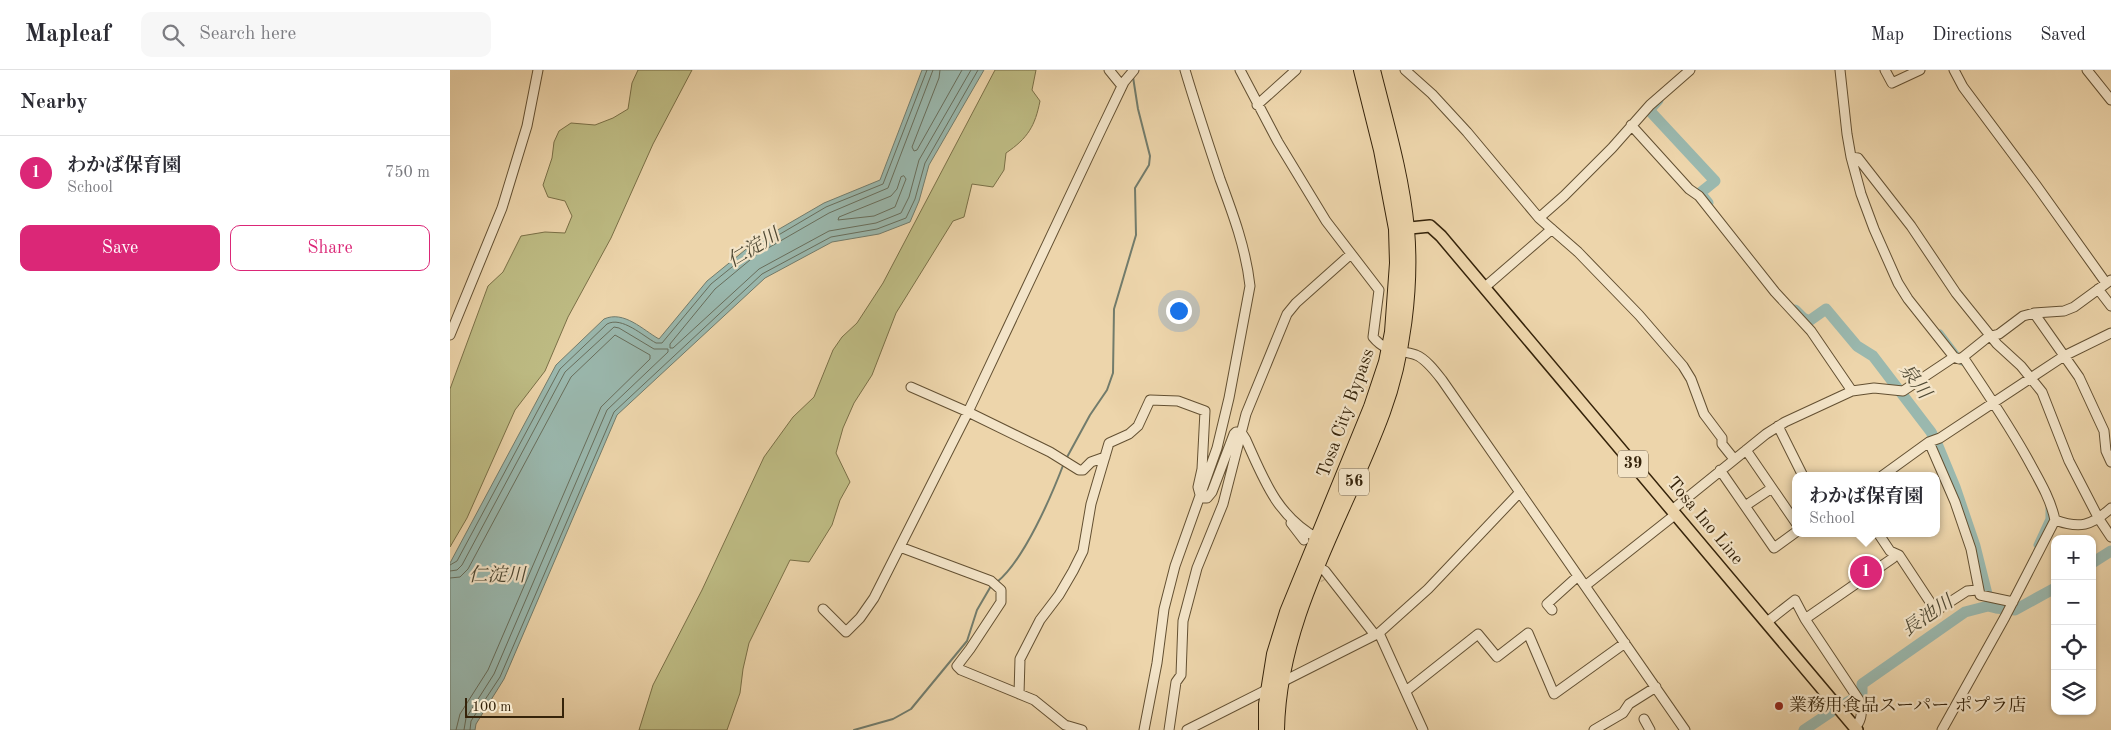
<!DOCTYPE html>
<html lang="en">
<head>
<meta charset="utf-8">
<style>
	:root { --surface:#fff; --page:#f7f7f7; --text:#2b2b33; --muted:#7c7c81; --line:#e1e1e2; --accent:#db2777 }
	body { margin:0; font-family:"Old Standard TT","Noto Serif JP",serif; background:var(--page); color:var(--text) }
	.controls { position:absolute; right:15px; bottom:15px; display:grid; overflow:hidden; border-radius:10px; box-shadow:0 1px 4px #0004 }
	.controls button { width:45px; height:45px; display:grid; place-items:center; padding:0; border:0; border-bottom:1px solid var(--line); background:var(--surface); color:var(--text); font:25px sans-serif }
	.scale { position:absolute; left:15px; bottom:12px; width:99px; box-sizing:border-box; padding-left:5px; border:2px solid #35230a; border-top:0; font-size:14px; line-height:18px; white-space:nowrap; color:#35230a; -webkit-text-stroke:4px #f3e4c8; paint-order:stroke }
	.you { position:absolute; left:728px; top:240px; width:18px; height:18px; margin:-12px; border:4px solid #fff; border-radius:50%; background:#1a73e8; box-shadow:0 0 0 8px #1a73e833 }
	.badge { display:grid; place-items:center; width:32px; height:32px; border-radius:50%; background:var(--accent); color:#fff; font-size:16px; font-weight:700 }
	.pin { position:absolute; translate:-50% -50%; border:2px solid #fff; box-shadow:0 1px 5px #0006 }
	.popup { position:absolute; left:1342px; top:402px; width:148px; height:65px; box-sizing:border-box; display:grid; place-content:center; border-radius:10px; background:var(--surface); filter:drop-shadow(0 1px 4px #0005); font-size:16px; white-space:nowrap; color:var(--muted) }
	.popup b { font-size:19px; color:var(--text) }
	.popup::after { content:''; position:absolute; left:50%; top:100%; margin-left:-10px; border:10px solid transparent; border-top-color:var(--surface) }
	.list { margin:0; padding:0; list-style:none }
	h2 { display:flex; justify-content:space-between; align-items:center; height:65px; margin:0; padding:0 20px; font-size:21px }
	h2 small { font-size:16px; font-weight:400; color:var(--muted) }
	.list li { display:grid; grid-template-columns:32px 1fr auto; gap:15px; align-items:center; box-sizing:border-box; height:75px; padding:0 20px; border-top:1px solid var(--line) }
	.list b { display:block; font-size:19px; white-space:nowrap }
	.list p { margin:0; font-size:16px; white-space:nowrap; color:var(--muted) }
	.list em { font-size:16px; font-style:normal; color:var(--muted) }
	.actions { display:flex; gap:10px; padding:15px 20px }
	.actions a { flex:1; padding:11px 0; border:1px solid var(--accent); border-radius:10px; text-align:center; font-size:18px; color:var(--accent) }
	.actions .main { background:var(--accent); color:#fff }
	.icon { flex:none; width:28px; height:28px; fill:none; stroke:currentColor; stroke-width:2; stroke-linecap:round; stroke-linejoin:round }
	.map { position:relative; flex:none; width:1661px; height:660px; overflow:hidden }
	header { display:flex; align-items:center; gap:30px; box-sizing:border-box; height:70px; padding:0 25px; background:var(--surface); border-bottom:1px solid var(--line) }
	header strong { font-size:24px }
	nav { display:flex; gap:28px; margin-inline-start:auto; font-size:18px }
	.search { width:350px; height:45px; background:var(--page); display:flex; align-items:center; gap:12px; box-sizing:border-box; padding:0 18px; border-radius:10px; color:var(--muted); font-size:19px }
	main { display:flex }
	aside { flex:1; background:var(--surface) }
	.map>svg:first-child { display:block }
	.green { fill:#bebc84; stroke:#7a7047 }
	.water { fill:#9ab8ae; stroke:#727c6c }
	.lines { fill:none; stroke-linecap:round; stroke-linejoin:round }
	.shore { stroke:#686e5c; stroke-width:1 }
	.stream { stroke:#727c6c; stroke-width:2 }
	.canal { stroke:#9ab8ae; stroke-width:7 }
	.river { stroke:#9ab8ae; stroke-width:11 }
	.minor-tunnel { stroke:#c8b18b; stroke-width:9; stroke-dasharray:9 4.5; stroke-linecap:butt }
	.minor-casing { stroke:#635032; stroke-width:11 }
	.major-casing { stroke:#35230a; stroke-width:14 }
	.highway-casing { stroke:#35230a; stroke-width:16 }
	.minor { stroke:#f3e4c8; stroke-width:9 }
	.major { stroke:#edd5ab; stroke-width:11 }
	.highway { stroke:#edd5ab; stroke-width:14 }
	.poi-dot { fill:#8f2418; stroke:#f3e4c8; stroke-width:2 }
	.labels { text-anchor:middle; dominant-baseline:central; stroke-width:4.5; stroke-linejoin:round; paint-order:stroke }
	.shield { fill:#f3e4c8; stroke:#6e5d43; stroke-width:1 }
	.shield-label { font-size:16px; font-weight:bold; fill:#35230a }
	.street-label { font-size:18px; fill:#35230a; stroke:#f3e4c8 }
	.poi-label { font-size:18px; fill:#35230a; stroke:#f3e4c8; text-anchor:start }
	.water-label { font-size:19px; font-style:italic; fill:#4e4833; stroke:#f3e4c8 }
</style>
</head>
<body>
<header>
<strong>Mapleaf</strong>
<div class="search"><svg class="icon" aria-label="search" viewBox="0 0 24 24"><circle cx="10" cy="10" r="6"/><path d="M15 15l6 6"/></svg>Search here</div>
<nav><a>Map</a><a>Directions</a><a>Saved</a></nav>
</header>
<main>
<aside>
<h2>Nearby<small></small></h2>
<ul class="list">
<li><span class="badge">1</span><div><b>わかば保育園</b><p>School</p></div><em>750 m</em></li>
</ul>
<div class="actions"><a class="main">Save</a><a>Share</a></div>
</aside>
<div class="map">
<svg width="1661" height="660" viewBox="0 0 1661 660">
	<rect width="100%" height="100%" fill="#edd5ab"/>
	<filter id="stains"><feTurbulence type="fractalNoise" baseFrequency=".004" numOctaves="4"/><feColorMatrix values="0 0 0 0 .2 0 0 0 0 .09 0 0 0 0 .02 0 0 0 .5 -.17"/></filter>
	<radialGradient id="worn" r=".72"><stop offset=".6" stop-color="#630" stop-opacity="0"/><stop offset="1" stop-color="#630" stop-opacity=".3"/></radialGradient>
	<path class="green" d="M 188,0 L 242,0 L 203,74 L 161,168 L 118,247 L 95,301 L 65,340 L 17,448 L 0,477 L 0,319 L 38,216 L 53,202 L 71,166 L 95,162 L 115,163 L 122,146 L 115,131 L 98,127 L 93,115 L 102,88 L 104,72 L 109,61 L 121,53 L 145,55 L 163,48 L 178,39 L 182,13 Z
		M 545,0 L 586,0 L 582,20 L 590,31 C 585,56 578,68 556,83 L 554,100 L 543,117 L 522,114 L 514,147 L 503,151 L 446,243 L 422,305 L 404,333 L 393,358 L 386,383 L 400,412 L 390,430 L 382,455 L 359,492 L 340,490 L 299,573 L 293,599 L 290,623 L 277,660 L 189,660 L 203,615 L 252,520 L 314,387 L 343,347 L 364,327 L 383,280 L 392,267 L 407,253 L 433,213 Z"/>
	<path class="water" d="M 472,0 L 534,0 L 479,95 L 469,131 L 460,152 L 429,164 L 382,172 L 315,208 L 167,345 L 54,609 L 26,654 L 25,660 L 0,660 L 0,493 L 106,295 L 154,249 C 174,240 193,260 209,269 L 257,211 L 300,176 L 374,133 L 430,110 Z"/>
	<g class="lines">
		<path class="shore" d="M 483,0 L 438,118 L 379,143 L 306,185 L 265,219 L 220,274 L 220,278 L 223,278 L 309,199 L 379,161 L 426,153 L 451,143 L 459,127 L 469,90 L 521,0
			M 490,0 L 489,8 L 462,77 L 464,81 L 467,80 L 512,0
			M 454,106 L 456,109 L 445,137 L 424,146 L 388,150 L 389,147 L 441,126 L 447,119 L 451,107 Z
			M 0,495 L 7,491 L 110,299 L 157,254 C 172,246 193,266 206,273 L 212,273 L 261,214 L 303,180 L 376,137 L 433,114 L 477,0
			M 0,501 L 7,500 L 12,495 L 115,302 L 164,257 L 169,258 L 204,279 L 218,279 L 218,282 L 157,340 L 44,604 L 16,648 L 14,660
			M 0,508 L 10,507 L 18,499 L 121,307 L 165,265 L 200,285 L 200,289 L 151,337 L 38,600 L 10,644 L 6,660
			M 20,660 L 21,651 L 50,607 L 164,342 L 312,204 L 381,167 L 427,159 L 456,148 L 465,129 L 475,93 L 528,0"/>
		<path class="stream" d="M 616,389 L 640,345 L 657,320 L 663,303 L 664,239 L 686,165 L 685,118 L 699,95 L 700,86 L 688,39 L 683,7
			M 547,512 C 574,490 601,427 614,393
			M 404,660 L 443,649 L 461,639 L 517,571 L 527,540 L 541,516"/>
		<path class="canal" d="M 1490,263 L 1512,292
			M 1587,475 L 1599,449 L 1599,438"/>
		<path class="river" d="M 1208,30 L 1199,40 L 1265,111 L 1250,123 L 1258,133
			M 1345,240 L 1353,248 L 1359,251 L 1376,239 L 1407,276 L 1423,286 L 1481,362 L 1488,376 L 1505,417 L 1525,476 L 1537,524
			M 1642,493 L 1661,481
			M 1412,623 L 1412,614 L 1515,542 L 1538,536 L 1546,538 L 1565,540 L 1605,518
			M 1396,633 L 1403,629
			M 1354,660 L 1381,642"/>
		<path class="minor-tunnel" d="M 868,497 L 875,510"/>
		<defs>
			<path id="minor" d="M 659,0 L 672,16
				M 790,0 L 828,72 L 876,151 L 929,220 L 923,267 C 936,283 948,279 966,285 C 976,289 985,301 992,310 L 1235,660
				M 955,0 L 982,24 L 1017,62 L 1089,148 L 1128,182 L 1189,245 L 1233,296 L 1241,309 L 1254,344 L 1272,368 L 1272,374 L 1284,389
				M 1390,0 L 1397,64 L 1401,87 L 1411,124 L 1424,159 L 1448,213 L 1458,229 L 1504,287
				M 1435,0 L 1442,13 L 1470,0
				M 1504,0 L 1513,17 L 1586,115 L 1656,213
				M 1637,0 L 1661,30
				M 807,35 L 846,0
				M 1181,55 L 1239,119 L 1249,126 L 1325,222 L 1361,261 L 1402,321
				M 1401,87 L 1408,88 L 1461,156 L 1506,223 L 1547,274 L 1571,296 L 1592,322 L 1619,391 L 1649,449 L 1661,467
				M 1089,148 L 1114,126 L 1162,78 L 1200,35 L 1240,0
				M 1035,217 L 1102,159
				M 1648,219 L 1661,236
				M 1584,243 L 1614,241 L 1624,237 L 1661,210
				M 0,265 L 52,138 L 77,56 L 88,0
				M 461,317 L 518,342 L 600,382 L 629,400 L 633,400 L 641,392 L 655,387
				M 1328,356 L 1353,406
				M 1479,372 L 1505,432 L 1521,479 L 1530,525 L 1563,532
				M 1296,380 L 1346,453
				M 1270,400 L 1324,478 L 1346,462
				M 1432,406 L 1479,372 L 1490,368 L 1614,286 L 1661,263
				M 1295,436 L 1322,418
				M 1222,440 L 1316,364 L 1335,352 L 1402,321 L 1424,318 L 1453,321 L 1504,287 L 1509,289 L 1513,287 L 1538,267 L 1549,264 L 1573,246 L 1584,243 L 1629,307 L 1654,361 L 1656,381 L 1661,392
				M 1605,450 C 1630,459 1641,456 1661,438
				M 841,453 L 854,470
				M 1428,463 L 1440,481 L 1449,485 L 1486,541 L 1517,521 L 1527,520
				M 450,477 L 541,511 L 551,520 L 551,532 L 520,579 L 507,596 L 511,600 L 584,630 L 615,655 L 632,660
				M 868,497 L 875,501 L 925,565
				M 1135,516 L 1226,444
				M 373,539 L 396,562 L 410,548 L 424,528 L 518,342 L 651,60 L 674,12 L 684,0
				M 1102,540 L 1097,534 L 1128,506
				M 1317,552 L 1345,530 L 1355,549
				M 929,563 L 973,660
				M 956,621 L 1028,564 L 1047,587 L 1078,563 L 1104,624 L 1175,573
				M 569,624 L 570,589 L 590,550 L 609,525 L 623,501 L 633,481 L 641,434 L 659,373 L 679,364 L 688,356 L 700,330 L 728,331 L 755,341 L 752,399 L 748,417 L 751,428 L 757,428 L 762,422 L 784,364 L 786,362 L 791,362 L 796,370 C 814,410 827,446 867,468
				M 1194,649 L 1200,660
				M 1405,658 C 1413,648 1412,642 1409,630 L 1355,549 L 1443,488 L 1444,483
				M 694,660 L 707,593 L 714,539 L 725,496 L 767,378 L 779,328 L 800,216 C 796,179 783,144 770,109 C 758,73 746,37 735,0
				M 719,660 L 726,612 L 731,605 L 733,551 L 747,498 L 773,434 L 796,344 L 837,244 L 846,233 L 901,184
				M 737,660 L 929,563 L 978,519 L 1070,422
				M 1144,660 L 1173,643 L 1179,634 L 1206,617
				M 1492,660 L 1555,547 L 1605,450 C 1601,431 1592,415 1582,397 C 1562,359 1537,323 1513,287"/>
			<path id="major" d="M 950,159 L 980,156 L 991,166 L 1407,660"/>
			<path id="highway" d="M 816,660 L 816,634 L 824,584 L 837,542 L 921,337 L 936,292 L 942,262 L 947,193 L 946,159 L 931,80 L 911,0
				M 827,660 C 829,546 895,446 933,342 C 953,288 962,217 957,159 C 952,105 936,52 923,0"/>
		</defs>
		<use href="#minor" class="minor-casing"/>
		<use href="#major" class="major-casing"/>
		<use href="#highway" class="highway-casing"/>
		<use href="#minor" class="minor"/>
		<use href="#major" class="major"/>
		<use href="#highway" class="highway"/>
	</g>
	<circle class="poi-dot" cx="1329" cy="636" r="5"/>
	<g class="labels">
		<g class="shield">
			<rect x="1168" y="380.5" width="30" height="27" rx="4"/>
			<rect x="889" y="398.5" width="30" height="27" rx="4"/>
		</g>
		<g class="shield-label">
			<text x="1183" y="394">39</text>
			<text x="904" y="412">56</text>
		</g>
		<g class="street-label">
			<text transform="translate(896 343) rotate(-70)">Tosa City Bypass</text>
			<text transform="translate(1255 451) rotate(50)">Tosa Ino Line</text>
		</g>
		<g class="poi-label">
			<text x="1339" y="636">業務用食品スーパー ポプラ店</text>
		</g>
		<g class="water-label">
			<text transform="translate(304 179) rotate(-31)">仁淀川</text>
			<text transform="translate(1464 312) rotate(53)">泉川</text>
			<text x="47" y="506">仁淀川</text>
			<text transform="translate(1478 547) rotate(-34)">長池川</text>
		</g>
	</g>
	<rect width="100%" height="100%" filter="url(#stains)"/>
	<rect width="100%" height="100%" fill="url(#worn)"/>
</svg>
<div class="controls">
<button>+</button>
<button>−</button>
<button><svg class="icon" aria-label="locate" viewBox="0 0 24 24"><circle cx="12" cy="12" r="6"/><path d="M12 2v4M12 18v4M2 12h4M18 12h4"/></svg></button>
<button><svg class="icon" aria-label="layers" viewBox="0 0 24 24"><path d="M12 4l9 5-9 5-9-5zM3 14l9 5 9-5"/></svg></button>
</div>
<div class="scale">100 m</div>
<div class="you"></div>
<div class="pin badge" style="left:1416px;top:502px">1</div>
<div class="popup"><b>わかば保育園</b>School</div>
</div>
</main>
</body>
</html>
